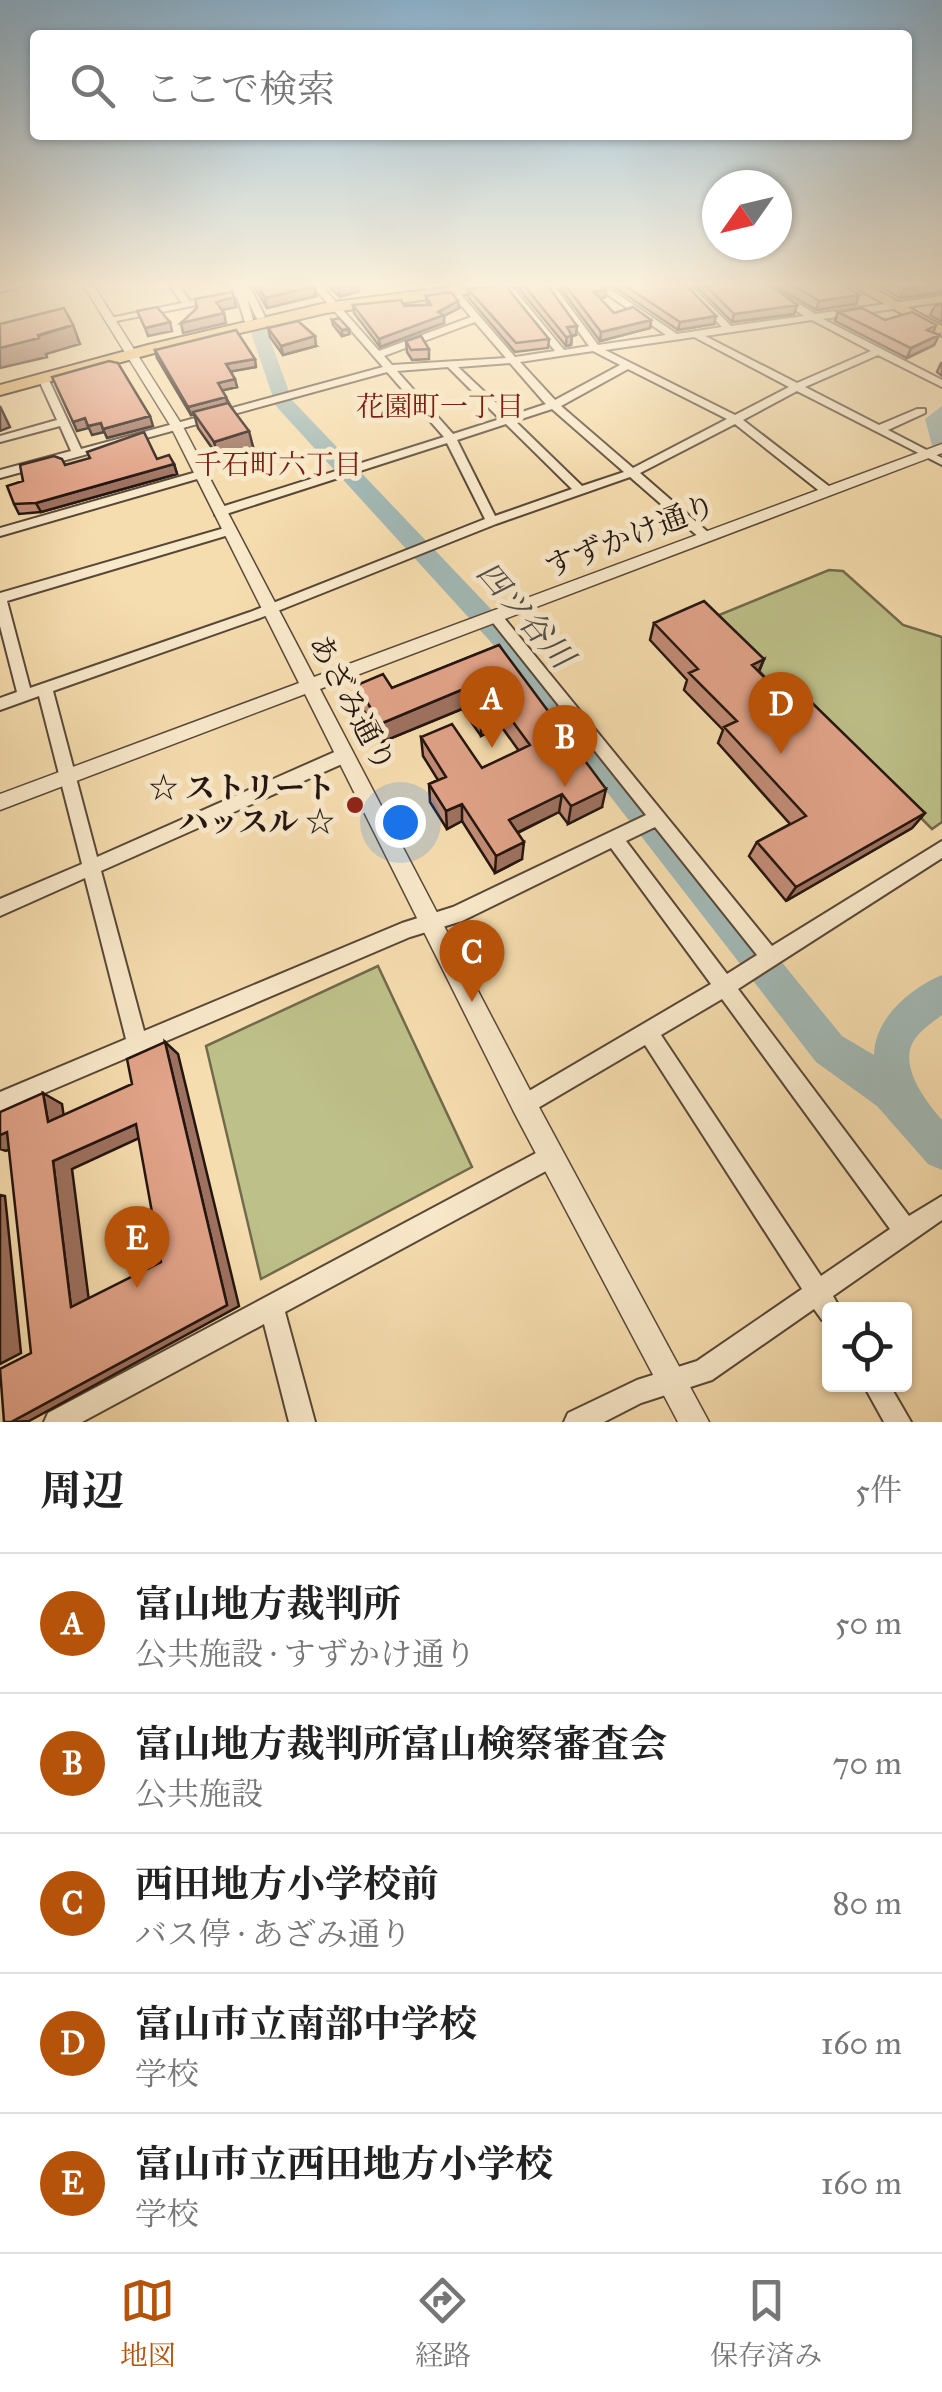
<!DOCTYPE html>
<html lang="ja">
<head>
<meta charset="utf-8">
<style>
	:root { --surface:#fff; --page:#f6f6f6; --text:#222; --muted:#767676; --line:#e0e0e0; --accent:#b45309 }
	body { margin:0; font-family:"IM FELL Great Primer","Noto Serif JP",serif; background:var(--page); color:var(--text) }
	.controls { position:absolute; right:30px; bottom:30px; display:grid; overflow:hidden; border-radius:10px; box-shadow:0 2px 8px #0004 }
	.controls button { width:90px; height:90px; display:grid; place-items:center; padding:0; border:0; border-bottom:2px solid var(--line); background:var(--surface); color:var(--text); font:50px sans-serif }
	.compass { position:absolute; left:702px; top:170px; width:90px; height:90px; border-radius:50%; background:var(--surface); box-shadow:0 2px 8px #0004; rotate:236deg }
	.you { position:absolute; left:400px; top:822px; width:35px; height:35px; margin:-25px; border:8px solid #fff; border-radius:50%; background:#1a73e8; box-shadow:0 0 0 15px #1a73e833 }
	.badge { display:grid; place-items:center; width:65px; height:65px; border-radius:50%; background:var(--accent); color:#fff; font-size:32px; font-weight:700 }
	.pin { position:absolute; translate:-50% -82px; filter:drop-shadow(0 2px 5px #0008) }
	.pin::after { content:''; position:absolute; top:52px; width:35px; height:30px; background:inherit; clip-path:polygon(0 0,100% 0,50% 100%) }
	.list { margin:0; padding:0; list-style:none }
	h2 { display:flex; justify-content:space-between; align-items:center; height:130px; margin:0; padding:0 40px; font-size:42px }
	h2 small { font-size:32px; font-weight:400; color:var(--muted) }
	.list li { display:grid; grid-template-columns:65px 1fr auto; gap:30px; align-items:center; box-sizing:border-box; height:140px; padding:0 40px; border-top:2px solid var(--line) }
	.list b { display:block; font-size:38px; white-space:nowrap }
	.list p { margin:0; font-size:32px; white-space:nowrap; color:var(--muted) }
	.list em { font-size:32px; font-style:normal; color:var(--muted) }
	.icon { flex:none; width:55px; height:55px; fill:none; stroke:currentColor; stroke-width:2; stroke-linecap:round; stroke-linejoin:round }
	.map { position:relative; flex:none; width:942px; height:1422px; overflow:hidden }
	.search { position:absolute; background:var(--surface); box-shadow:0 2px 8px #0004; left:30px; right:30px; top:30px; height:110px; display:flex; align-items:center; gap:25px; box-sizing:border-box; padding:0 35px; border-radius:10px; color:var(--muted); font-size:38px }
	.sheet { height:830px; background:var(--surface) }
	nav { display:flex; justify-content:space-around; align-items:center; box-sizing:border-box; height:140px; border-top:2px solid var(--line); background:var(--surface); font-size:28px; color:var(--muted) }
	nav a { display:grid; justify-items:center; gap:5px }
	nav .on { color:var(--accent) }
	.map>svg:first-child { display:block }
	.green { fill:#bec089; stroke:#716a4c; stroke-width:2.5 }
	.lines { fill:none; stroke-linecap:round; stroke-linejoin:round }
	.river { fill:#a2b9b6; fill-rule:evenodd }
	.minor-casing { stroke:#584737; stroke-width:4 }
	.tertiary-casing { stroke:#584737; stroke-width:3 }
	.primary-casing { stroke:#24150f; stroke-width:4 }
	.trunk-casing { stroke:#24150f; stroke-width:4 }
	.minor { fill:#f9e9cb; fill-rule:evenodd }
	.tertiary { fill:#f9e9cb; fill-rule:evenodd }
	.primary { fill:#ebbe78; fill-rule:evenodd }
	.trunk { fill:#ebbe78; fill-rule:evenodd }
	.wall { fill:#c28c76; stroke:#24150f; stroke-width:2.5 }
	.shaded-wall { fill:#9e7260; stroke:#24150f; stroke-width:2.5 }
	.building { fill:#e1a389; stroke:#24150f; stroke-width:2.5; fill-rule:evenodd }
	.poi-dot { fill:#8f2418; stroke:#f9e9cb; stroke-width:4 }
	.labels { text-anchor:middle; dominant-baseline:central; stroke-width:10; stroke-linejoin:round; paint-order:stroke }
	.far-neighbourhood-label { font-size:28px; fill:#7a1f14; stroke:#f9e9cb }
	.street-label { font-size:30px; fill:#24150f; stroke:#f9e9cb }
	.poi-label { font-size:30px; font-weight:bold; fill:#24150f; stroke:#f9e9cb; text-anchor:end }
	.water-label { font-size:32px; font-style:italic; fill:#504e49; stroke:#f9e9cb }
</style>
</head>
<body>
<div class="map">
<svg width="942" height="1422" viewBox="0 0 942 1422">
	<rect width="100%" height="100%" fill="#f6ddaf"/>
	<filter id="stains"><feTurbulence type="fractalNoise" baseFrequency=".002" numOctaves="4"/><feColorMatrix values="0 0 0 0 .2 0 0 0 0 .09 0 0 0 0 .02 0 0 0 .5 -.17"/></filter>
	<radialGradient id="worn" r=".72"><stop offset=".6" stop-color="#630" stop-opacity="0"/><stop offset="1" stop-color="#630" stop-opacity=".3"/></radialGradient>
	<path class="green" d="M 829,570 L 843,571 L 903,625 L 942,637 L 942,822 L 932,829 L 878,775 L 870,779 L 707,620 Z
		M 378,966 L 472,1167 L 261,1279 L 206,1046 Z"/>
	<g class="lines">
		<path class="river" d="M 228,283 L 246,283 L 252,290 L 292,400 L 508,627 L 842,1036 L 874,1055 C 875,1018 909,989 942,975 L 942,1015 C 933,1022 919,1031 913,1042 C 899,1067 927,1103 942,1120 L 942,1170 L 928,1164 L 877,1106 L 816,1062 L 490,641 L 276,406 L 237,292 Z
			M 942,406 L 942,451 L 932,445 L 925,419 Z"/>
		<defs>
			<path id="minor" d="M 16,283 L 33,283 L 0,292 L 0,286 Z
				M 168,283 L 176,283 L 190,301 L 235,293 L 227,283 L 236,283 L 244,292 L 241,285 L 248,283 L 265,317 L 257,319 L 247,298 L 253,320 L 245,322 L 237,297 L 111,322 L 106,319 L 182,303 Z
				M 310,283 L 319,283 L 379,351 L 471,317 L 449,291 L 456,289 L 515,357 L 555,351 L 501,283 L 509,283 L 564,350 L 589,346 L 544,283 L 552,283 L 598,345 L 666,335 L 591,283 L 601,283 L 677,334 L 722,327 L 679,283 L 688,283 L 731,326 L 804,316 L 757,283 L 767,283 L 815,314 L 942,296 L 942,302 L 823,319 L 942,380 L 942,387 L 878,355 L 805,387 L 879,425 L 917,409 L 925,409 L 925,413 L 888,430 L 942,458 L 942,465 L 797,391 L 743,420 L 830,487 L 830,493 L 822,493 L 735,424 L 640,473 L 709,533 L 709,539 L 701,539 L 630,477 L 496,524 L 260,618 L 53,691 L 97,857 L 339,750 L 345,749 L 351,750 L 353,755 L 351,760 L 101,871 L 144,1031 L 402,923 L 453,907 L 646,815 L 490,619 L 488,616 L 495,611 L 500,613 L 772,946 L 942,841 L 942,858 L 738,989 L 909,1216 L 942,1196 L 942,1220 L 833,1296 L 841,1310 L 830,1310 L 830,1324 L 822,1320 L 814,1309 L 712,1380 L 641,1403 L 604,1422 L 564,1422 L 568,1413 L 637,1380 L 697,1361 L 802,1289 L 645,1045 L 531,1112 L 524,1115 L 517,1112 L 514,1105 L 517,1098 L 711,984 L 611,848 L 462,921 L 410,937 L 0,1112 L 0,1092 L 126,1039 L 85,878 L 0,916 L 0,899 L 82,864 L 39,696 L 0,710 L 0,698 L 17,692 L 0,626 L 0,593 L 228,527 L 234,531 L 232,534 L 7,601 L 30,688 L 250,612 L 485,519 L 447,443 L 223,515 L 215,515 L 215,509 L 444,437 L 387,372 L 0,478 L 0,470 L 71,451 L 60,426 L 0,442 L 0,436 L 57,420 L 38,378 L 39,376 L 48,378 L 81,449 L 383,367 ZM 812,320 L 871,351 L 797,383 L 705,336 ZM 475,322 L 506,358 L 392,365 L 384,356 ZM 694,337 L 789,387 L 735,415 L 605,350 ZM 593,351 L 620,365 L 555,400 L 520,362 ZM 510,363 L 543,401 L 546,404 L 510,416 L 458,367 ZM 448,367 L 500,419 L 453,434 L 397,371 ZM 628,369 L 727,419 L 633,468 L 561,406 ZM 552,409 L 624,472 L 582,486 L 515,421 ZM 506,424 L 572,489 L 495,516 L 457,440 ZM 655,827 L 757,955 L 727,974 L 626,841 ZM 722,999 L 890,1229 L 821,1276 L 661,1035 Z
				M 419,283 L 429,283 L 434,288 L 427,290 Z
				M 200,471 L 206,475 L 204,477 L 0,536 L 0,528 Z
				M 551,1145 L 559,1148 L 562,1156 L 559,1164 L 285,1312 L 315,1422 L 289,1422 L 264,1324 L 82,1422 L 44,1422 L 48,1413 Z
				M 863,1384 L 889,1384 L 911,1422 L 884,1422 Z"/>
			<path id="tertiary" d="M 82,283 L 92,283 L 182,425 L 314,677 L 942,444 L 942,453 L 320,689 L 533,1096 L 709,1422 L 678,1422 L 515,1114 L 305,694 L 0,810 L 0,794 L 299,683 L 170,425 Z"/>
			<path id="primary" d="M 847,283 L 864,283 L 942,326 L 942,336 Z"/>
			<path id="trunk" d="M 483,283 L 524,283 L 517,287 L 326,313 L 158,352 L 0,395 L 0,385 L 148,345 L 326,303 Z"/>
		</defs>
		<use href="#minor" class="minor-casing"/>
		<use href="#tertiary" class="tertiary-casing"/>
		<use href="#primary" class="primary-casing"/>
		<use href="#trunk" class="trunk-casing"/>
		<use href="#minor" class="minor"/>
		<use href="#tertiary" class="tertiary"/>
		<use href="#primary" class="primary"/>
		<use href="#trunk" class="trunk"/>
	</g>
	<path class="wall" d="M 252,283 L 312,283 L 316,296 L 267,308 Z
		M 325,283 L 358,283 L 359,291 L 340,297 Z
		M 520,283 L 546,283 L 576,335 L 572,336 L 571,345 L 566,346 L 520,290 Z
		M 562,283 L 597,283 L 606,289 L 605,297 L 600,299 L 614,313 L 651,320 L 650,328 L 600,341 L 561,289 Z
		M 608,283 L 684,283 L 714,324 L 678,330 Z
		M 693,283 L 768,283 L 797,305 L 794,314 L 732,322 Z
		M 771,283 L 839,283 L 856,304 L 816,310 Z
		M 874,283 L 942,283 L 942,293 L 900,298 Z
		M 468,289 L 549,339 L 548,348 L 515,352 L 468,297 Z
		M 426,296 L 459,308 L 444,316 L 444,323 L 380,347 L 354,313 L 353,305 L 427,305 Z
		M 942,304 L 942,322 L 930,315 L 935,306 Z
		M 838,312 L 885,320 L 936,325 L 933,333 L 939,335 L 934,345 L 907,358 L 835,321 Z
		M 332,320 L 349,334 L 342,336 L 333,325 Z
		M 268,328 L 316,346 L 283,355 L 270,337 Z
		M 406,341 L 429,349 L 429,359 L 412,360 L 407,352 Z
		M 155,350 L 256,367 L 231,371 L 237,387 L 222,390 L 253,447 L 219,458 L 198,428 L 194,414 L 191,415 L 157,358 Z
		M 941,363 L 942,363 L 942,376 L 937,372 Z
		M 157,459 L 174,464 L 177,474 L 41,512 L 19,514 L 14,504 L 23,481 L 65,465 Z
		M 654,623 L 764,659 L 759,672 L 785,698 L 925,813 L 912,828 L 786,901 L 749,856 L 757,842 L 790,824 L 718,743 L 723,730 L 684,690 L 687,680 L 650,640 Z
		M 499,645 L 602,807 L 568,824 L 559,812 L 518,833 L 522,859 L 495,873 L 462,821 L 447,829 L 430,802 L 429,784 L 438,780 L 423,756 L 421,737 L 482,768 L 519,751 L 501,726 L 481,736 L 462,709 L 382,742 L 360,704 L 357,685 L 392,688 Z"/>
	<path class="shaded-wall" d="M 352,283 L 358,283 L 359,291 L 340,297 L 339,287 Z
		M 942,283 L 941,292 L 900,298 L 904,289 Z
		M 315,286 L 316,296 L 267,308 L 265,298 Z
		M 606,289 L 605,297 L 593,300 L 594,292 Z
		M 859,295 L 856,304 L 816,310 L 819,301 Z
		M 234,297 L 236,307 L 218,311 L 216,302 Z
		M 458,301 L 459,308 L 444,316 L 444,323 L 380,347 L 379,339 L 438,312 Z
		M 797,305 L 794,314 L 732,322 L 734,314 Z
		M 224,313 L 226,323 L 183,333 L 181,323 Z
		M 716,316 L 714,324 L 678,330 L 680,322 Z
		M 651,320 L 650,328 L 600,341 L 601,332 Z
		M 170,322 L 172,331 L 148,336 L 145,328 Z
		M 73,325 L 80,344 L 46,354 L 47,357 L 0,368 L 0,348 Z
		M 577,326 L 576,335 L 572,336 L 571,345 L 566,346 L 567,327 Z
		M 349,329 L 349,334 L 342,336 L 342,330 Z
		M 939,335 L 934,345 L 907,358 L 911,348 Z
		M 315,336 L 316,346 L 283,355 L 281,346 Z
		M 255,359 L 256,367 L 228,372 L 226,364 Z
		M 235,379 L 237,387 L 220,391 L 218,383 Z
		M 226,397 L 228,405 L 191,415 L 188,407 Z
		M 0,406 L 10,427 L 0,431 Z
		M 150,416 L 153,426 L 107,438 L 103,429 Z
		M 85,418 L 89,428 L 77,431 L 73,422 Z
		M 101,423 L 104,432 L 92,435 L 88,426 Z
		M 249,431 L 253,447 L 219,458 L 214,442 Z
		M 174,464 L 177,474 L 41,512 L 36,503 Z
		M 764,659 L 757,675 L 752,665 Z
		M 461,690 L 462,709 L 382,742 L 380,724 Z
		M 502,707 L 501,726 L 481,736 L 481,717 Z
		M 606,789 L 602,807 L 568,824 L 571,806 Z
		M 562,794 L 559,812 L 508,837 L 509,820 Z
		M 462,804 L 462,821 L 447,829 L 446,811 Z
		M 925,813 L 912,828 L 786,901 L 796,887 Z
		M 524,842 L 522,859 L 495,873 L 496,856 Z
		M 165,1042 L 178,1054 L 239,1306 L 29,1421 L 11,1422 L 227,1305 Z
		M 43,1093 L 62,1104 L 66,1131 L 48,1122 Z
		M 136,1124 L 150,1133 L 72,1169 L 90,1309 L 71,1307 L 53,1161 Z
		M 7,1132 L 27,1141 L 6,1151 L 0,1149 L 0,1135 Z
		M 0,1195 L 5,1196 L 21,1353 L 0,1364 Z"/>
	<path class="building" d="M 256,283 L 312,283 L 315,286 L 265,298 Z
		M 335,283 L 352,283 L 339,287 Z
		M 522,283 L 546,283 L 577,326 L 567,327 L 572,336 L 566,337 Z
		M 564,283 L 597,283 L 606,289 L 594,292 L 614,313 L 633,307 L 651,320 L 601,332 Z
		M 621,283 L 684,283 L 716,316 L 680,322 Z
		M 703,283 L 768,283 L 797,305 L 734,314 Z
		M 790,283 L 839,283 L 859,295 L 819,301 Z
		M 894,283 L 942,283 L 904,289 Z
		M 505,285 L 549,339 L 516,343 L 468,289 Z
		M 232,292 L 234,297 L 216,302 L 224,313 L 181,323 L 197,308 L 195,299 Z
		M 451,292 L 458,301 L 438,312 L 444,315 L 379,339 L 353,305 L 401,300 L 404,306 L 431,305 L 426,296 Z
		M 157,307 L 170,322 L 145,328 L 137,311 Z
		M 64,308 L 73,325 L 38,335 L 39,338 L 0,348 L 0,324 Z
		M 862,308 L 885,320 L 912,312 L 936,325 L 927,330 L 939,335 L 911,348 L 838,312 Z
		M 339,318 L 349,329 L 342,330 L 332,320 Z
		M 298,321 L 315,336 L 281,346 L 268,328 Z
		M 236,330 L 255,359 L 226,364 L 235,379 L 218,383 L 226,397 L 188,407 L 155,350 Z
		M 421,336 L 429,349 L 411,350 L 406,341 Z
		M 109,361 L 118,363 L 150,416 L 103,429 L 101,423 L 88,426 L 85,418 L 73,422 L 52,377 Z
		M 228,403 L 249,431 L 214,442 L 193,412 Z
		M 144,432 L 157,459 L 169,455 L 174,464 L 36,503 L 14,504 L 7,486 L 23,481 L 20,465 L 54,456 L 62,459 L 65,465 L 90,458 L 87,452 Z
		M 704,601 L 764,659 L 752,665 L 785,698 L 800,691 L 925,813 L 796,887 L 757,842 L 806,816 L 724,727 L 737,721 L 689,673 L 698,669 L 654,623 Z
		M 499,645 L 606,789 L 571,806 L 562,794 L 509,820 L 524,842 L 496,856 L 462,804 L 446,811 L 429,784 L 446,777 L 421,737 L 452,724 L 482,768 L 530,745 L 502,707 L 481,717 L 461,690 L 380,724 L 357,685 L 383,674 L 392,688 Z
		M 165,1042 L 227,1305 L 11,1422 L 4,1422 L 0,1369 L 31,1353 L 7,1132 L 0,1135 L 0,1112 L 43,1093 L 48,1122 L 132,1084 L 127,1059 ZM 136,1124 L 161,1262 L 71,1307 L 53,1161 Z"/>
	<linearGradient id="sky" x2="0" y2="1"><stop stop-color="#8cb6d4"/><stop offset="0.59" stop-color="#fbf0db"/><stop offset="1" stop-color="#fbf0db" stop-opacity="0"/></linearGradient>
	<rect width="942" height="482" fill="url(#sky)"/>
	<circle class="poi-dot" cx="355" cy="805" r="10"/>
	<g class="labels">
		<g class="far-neighbourhood-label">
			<text x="440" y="406">花園町一丁目</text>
			<text x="278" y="464">千石町六丁目</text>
		</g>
		<g class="street-label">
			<text transform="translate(630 536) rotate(-21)">すずかけ通り</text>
			<text transform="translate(352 703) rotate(62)">あざみ通り</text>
		</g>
		<g class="poi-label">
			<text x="335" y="788">☆ ストリート<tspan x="335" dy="34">ハッスル ☆</tspan></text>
		</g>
		<g class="water-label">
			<text transform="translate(525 615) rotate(49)">四ツ谷川</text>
		</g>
	</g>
	<rect width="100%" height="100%" filter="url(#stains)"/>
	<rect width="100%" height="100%" fill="url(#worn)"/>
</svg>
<div class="controls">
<button><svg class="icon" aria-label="locate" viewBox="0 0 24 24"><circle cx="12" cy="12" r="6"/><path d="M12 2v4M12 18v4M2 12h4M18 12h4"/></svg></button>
</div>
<svg class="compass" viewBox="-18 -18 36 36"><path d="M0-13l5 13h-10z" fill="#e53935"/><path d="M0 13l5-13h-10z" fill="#767676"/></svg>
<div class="you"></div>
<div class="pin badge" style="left:492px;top:748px">A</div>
<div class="pin badge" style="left:565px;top:787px">B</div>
<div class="pin badge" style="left:472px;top:1002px">C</div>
<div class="pin badge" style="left:781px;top:754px">D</div>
<div class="pin badge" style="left:137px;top:1288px">E</div>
<div class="search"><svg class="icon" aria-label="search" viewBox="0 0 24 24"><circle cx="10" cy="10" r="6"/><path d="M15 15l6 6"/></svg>ここで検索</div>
</div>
<section class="sheet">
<h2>周辺<small>5件</small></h2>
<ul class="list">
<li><span class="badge">A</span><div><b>富山地方裁判所</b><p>公共施設 · すずかけ通り</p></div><em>50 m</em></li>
<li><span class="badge">B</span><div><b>富山地方裁判所富山検察審査会</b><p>公共施設</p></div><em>70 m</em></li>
<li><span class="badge">C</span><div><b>西田地方小学校前</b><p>バス停 · あざみ通り</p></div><em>80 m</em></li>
<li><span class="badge">D</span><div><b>富山市立南部中学校</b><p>学校</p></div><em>160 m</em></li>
<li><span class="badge">E</span><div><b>富山市立西田地方小学校</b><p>学校</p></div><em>160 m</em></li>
</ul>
</section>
<nav>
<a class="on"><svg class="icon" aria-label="map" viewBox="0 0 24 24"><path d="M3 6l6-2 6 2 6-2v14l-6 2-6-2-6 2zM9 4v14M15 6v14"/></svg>地図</a>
<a><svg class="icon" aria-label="directions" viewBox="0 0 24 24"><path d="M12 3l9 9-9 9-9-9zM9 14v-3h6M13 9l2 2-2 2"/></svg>経路</a>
<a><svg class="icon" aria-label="saved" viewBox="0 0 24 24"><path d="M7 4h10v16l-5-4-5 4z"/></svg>保存済み</a>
</nav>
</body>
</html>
